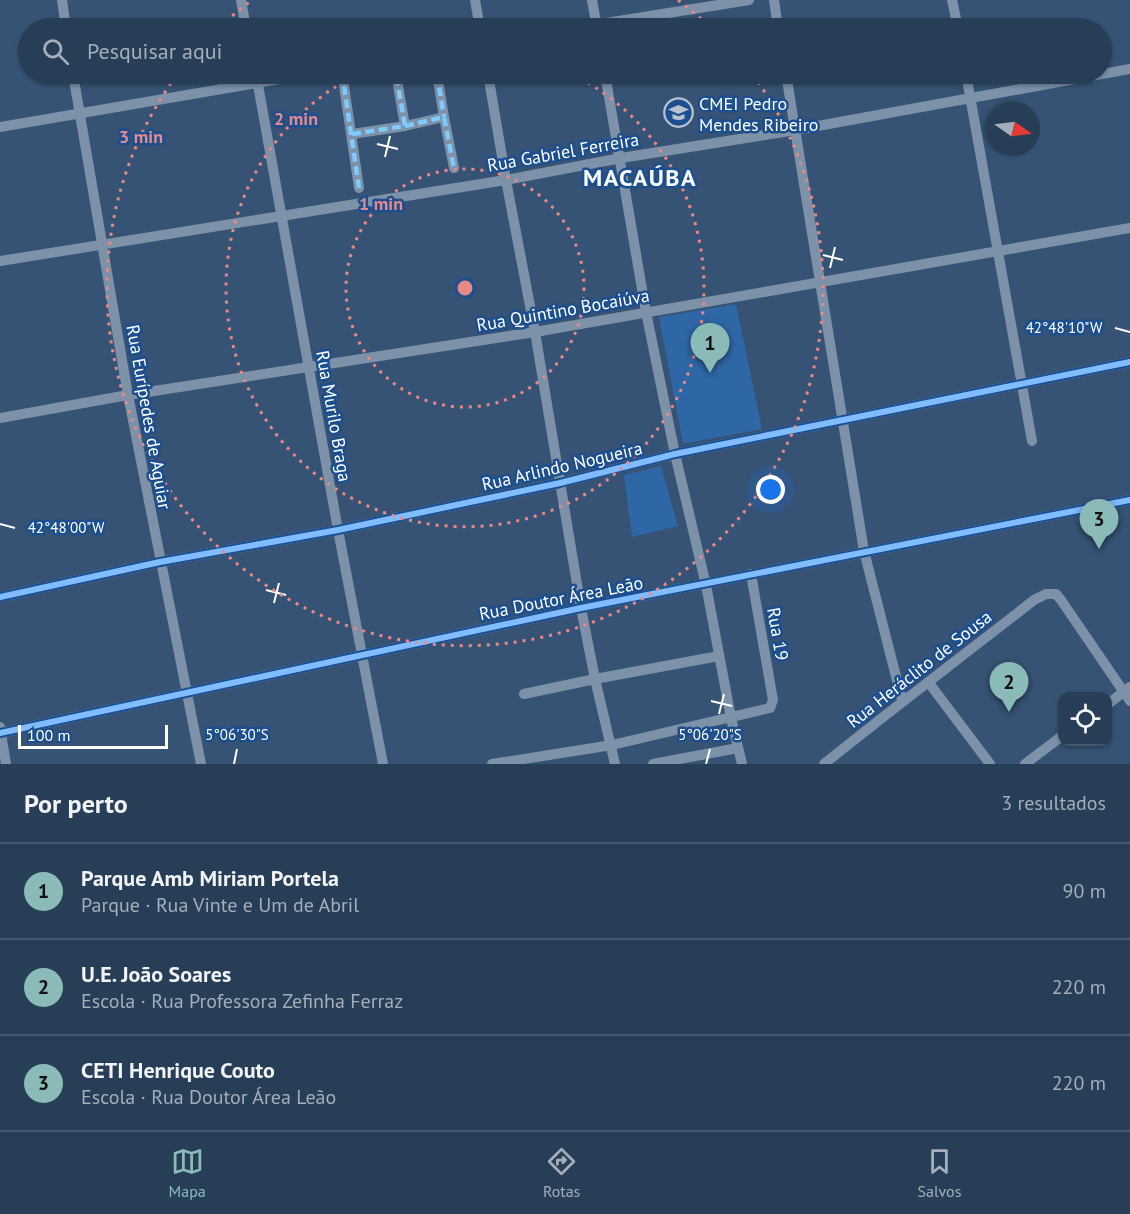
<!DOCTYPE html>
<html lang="pt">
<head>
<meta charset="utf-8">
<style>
	:root { --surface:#283e57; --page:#30455d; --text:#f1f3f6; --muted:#a5aeba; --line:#44576d; --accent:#8bbbb9 }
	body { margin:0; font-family:"PT Sans",sans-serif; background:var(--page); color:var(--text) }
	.controls { position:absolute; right:18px; bottom:18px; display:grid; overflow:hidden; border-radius:12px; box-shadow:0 2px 4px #0004 }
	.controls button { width:54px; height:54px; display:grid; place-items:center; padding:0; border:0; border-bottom:2px solid var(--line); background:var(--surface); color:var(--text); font:30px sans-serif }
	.compass { position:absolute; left:986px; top:102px; width:54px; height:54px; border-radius:50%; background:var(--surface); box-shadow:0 2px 4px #0004; rotate:104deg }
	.scale { position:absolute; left:18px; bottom:15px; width:150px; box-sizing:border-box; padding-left:6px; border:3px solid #fff; border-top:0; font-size:16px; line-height:21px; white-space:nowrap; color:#fff; -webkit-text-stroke:4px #1b4f8f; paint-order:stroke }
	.you { position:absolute; left:771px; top:490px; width:21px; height:21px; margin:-15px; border:4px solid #fff; border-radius:50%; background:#1a73e8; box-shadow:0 0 0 9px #1a73e833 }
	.badge { display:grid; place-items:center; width:39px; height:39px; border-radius:50%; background:var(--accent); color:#111; font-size:20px; font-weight:700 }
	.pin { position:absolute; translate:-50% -50px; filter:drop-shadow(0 2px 3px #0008) }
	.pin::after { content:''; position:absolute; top:32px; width:21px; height:18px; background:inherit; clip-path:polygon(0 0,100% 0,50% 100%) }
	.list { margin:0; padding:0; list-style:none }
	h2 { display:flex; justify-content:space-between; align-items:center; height:78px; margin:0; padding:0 24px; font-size:26px }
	h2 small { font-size:20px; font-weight:400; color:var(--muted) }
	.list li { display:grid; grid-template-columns:39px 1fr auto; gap:18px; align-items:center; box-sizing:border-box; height:96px; padding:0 24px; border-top:2px solid var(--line) }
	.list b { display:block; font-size:22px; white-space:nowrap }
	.list p { margin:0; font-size:20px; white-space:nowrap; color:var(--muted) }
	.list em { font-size:20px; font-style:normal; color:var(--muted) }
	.icon { flex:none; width:33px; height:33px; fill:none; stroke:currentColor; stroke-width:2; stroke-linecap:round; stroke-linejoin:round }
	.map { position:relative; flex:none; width:1130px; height:764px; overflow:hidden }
	.search { position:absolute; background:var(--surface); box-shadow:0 2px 4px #0004; left:18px; right:18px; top:18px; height:66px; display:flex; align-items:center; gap:15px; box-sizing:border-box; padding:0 21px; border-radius:33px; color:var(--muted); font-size:22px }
	.sheet { height:366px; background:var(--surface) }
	nav { display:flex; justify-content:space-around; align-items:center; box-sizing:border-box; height:84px; border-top:2px solid var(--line); background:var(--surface); font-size:16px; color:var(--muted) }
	nav a { display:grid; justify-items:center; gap:3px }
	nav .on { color:var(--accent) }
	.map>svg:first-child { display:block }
	.green { fill:#2f66a5 }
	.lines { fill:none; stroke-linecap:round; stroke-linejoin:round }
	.street { stroke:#7d92a8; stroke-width:10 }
	.quiet { stroke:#80caff; stroke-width:4.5; stroke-dasharray:9 4.5; stroke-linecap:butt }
	.cycleway-casing { stroke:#1b4f8f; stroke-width:10 }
	.cycleway { stroke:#80bcff; stroke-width:6 }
	.ticks { fill:none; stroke:#fff; stroke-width:2 }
	.ring { fill:none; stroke:#e88989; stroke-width:3; stroke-dasharray:3 6 }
	.labels { text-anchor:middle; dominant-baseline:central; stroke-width:5; stroke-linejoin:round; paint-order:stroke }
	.poi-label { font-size:18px; fill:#fff; stroke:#1b4f8f; text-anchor:start }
	.street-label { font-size:18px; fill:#fff; stroke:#1b4f8f }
	.district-label { font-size:24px; font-weight:bold; letter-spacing:1.5px; fill:#fff; stroke:#1b4f8f }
	.ticks-label { font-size:15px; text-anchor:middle; fill:#fff; stroke:#1b4f8f; stroke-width:5; stroke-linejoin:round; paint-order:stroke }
	.centre { fill:#e88989; stroke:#1b4f8f; stroke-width:3 }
	.ring-label { font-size:18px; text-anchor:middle; font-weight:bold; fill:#e88989; stroke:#1b4f8f; stroke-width:5; stroke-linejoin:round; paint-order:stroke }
</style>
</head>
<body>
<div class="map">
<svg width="1130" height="764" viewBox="0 0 1130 764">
	<rect width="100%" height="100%" fill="#365274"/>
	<path class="green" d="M 736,304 L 762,429 L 683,444 L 659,317 Z
		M 661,466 L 678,526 L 632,537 L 624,475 Z"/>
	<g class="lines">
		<path class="street" d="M 62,0 L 66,28
			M 241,0 L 246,28
			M 475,0 L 480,28
			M 592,0 L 597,28
			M 774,0 L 778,28
			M 952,0 L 958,28
			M 575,28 L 749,0
			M 73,74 L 128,395 L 201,764
			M 256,74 L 338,530 L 383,764
			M 437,74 L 444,117
			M 488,74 L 506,180 L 535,332 L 581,608 L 595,679 L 615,764
			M 605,74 L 646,312 L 675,454 L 706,585 L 731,718 L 742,764
			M 786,74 L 864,551 L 902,700
			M 966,74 L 1032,441
			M 344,86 L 359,188
			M 405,126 L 444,117 L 454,168
			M 0,127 L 309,74
			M 352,134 L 405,126 L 396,74
			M 0,261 L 506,180 L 621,158 L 796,130 L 1130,69
			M 0,418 L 128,395 L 535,332 L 1130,228
			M 0,597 L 160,562 L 338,530 L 560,483 L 675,454 L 1130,362
			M 929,683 L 990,764
			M 524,694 L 595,679 L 719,656
			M 1108,704 L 1130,687
			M 0,727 L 6,764
			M 0,733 L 581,608 L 1130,500
			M 492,764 L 612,745 L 770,708 L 773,700 L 751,574
			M 653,764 L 738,748
			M 824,764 C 893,708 964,655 1034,600 L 1046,594 L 1056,594 L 1061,600 L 1130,701
			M 1025,764 L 1062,736"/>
		<path class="quiet" d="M 437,74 L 444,117
			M 344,86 L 359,188
			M 405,126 L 444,117 L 454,168
			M 352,134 L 405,126 L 396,74"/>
		<defs>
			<path id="cycleway" d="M 0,597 L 160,562 L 338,530 L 560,483 L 675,454 L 1130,362
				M 0,733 L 581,608 L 1130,500"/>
		</defs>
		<use href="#cycleway" class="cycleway-casing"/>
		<use href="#cycleway" class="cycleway"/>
	</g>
	<path class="ticks" d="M 377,144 L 398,149M 385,157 L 390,136M 823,255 L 843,260M 830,268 L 835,247M 1115,328 L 1130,332M 0,524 L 15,528M 266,590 L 286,595M 274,603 L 279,583M 711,701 L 732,706M 719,714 L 724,694M 234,764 L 237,749M 706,764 L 710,749"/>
	<g class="ring">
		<circle cx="465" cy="288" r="119"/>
		<path d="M572 74A239 239 0 1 1 358 74"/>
		<path d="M219 28A358 358 0 0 1 252 0M678 0A358 358 0 0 1 711 28M753 75A358 358 0 1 1 177 75"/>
	</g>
	<defs>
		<symbol id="school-ring" viewBox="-11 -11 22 22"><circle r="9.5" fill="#1b4f8f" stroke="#b9c2ce" stroke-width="1.5"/><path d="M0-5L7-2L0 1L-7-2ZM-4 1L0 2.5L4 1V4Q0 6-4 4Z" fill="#b9c2ce"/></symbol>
	</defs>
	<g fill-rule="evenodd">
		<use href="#school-ring" x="662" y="96" width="33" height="33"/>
	</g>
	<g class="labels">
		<g class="poi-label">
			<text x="699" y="103">CMEI Pedro<tspan x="699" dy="21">Mendes Ribeiro</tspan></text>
		</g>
		<g class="street-label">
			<text transform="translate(563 152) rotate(-10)">Rua Gabriel Ferreira</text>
			<text transform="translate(563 310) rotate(-10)">Rua Quintino Bocaiúva</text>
			<text transform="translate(334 416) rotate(80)">Rua Murilo Braga</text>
			<text transform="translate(149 417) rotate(80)">Rua Eurípedes de Aguiar</text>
			<text transform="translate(562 466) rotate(-13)">Rua Arlindo Nogueira</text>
			<text transform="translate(561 598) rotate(-11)">Rua Doutor Área Leão</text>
			<text transform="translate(778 634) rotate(80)">Rua 19</text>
			<text transform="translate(919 669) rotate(-38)">Rua Heráclito de Sousa</text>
		</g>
		<g class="district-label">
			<text x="640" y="177">MACAÚBA</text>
		</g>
	</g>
	<g class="ticks-label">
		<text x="1064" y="333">42°48'10"W</text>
		<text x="66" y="533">42°48'00"W</text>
		<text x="237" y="740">5°06'30"S</text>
		<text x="710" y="740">5°06'20"S</text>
	</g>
	<circle cx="465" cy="288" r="9" class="centre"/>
	<g class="ring-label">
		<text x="296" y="125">2 min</text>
		<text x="141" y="143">3 min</text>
		<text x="381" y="210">1 min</text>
	</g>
</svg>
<div class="controls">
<button><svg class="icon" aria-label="locate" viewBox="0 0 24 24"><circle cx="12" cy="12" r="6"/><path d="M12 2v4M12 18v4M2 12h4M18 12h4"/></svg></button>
</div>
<svg class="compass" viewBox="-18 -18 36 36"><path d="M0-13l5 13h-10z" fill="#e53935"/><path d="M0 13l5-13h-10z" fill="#a5aeba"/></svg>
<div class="scale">100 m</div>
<div class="you"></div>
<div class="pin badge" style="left:710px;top:373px">1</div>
<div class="pin badge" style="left:1009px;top:712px">2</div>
<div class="pin badge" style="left:1099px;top:549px">3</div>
<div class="search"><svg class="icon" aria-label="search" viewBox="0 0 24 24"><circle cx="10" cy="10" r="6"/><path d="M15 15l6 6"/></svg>Pesquisar aqui</div>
</div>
<section class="sheet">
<h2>Por perto<small>3 resultados</small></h2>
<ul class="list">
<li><span class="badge">1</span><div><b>Parque Amb Miriam Portela</b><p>Parque · Rua Vinte e Um de Abril</p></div><em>90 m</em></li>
<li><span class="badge">2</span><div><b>U.E. João Soares</b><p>Escola · Rua Professora Zefinha Ferraz</p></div><em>220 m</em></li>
<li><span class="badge">3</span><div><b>CETI Henrique Couto</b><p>Escola · Rua Doutor Área Leão</p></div><em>220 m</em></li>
</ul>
</section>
<nav>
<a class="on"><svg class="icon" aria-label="map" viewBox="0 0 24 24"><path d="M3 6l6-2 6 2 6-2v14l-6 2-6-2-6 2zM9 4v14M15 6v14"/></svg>Mapa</a>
<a><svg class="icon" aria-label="directions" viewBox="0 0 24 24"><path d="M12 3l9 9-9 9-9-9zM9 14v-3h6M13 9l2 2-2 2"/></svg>Rotas</a>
<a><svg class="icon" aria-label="saved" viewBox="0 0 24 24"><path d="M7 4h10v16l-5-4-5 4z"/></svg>Salvos</a>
</nav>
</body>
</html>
